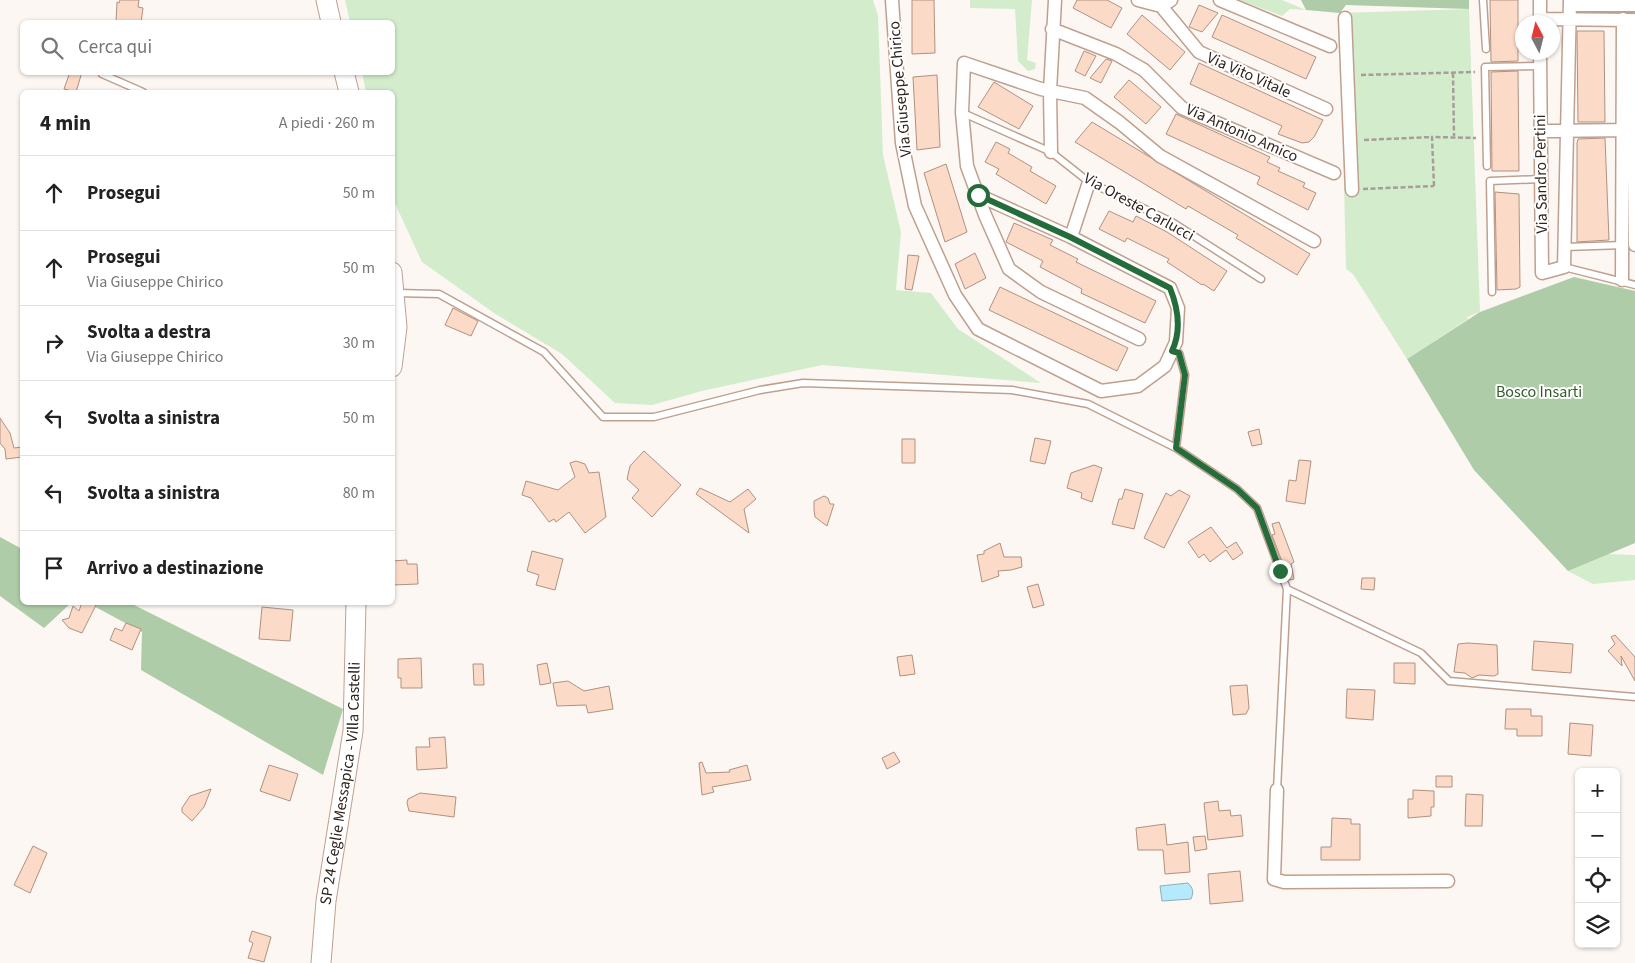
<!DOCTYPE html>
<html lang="it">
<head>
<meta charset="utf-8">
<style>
	:root { --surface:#fff; --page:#f6f6f6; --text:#222; --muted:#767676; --line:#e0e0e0 }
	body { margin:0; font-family:"Source Sans 3",sans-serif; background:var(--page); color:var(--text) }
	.controls { position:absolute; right:15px; bottom:15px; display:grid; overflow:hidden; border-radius:8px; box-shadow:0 1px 4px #0004 }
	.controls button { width:45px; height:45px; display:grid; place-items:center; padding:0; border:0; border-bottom:1px solid var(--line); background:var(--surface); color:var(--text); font:25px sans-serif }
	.compass { position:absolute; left:1515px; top:15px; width:45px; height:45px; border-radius:50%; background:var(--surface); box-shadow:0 1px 4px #0004; rotate:353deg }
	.stop { position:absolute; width:15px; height:15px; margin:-11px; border:4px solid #246d3a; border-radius:50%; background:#fff }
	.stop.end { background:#246d3a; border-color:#fff; box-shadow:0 1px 5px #0008 }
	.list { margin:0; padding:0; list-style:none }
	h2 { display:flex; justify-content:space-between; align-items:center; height:65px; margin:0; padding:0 20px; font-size:21px }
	h2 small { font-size:16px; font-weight:400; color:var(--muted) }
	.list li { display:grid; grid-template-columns:32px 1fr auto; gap:15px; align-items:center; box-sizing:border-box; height:75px; padding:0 20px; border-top:1px solid var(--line) }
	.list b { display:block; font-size:19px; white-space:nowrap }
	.list p { margin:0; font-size:16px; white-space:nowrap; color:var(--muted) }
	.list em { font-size:16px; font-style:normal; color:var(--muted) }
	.icon { flex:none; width:28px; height:28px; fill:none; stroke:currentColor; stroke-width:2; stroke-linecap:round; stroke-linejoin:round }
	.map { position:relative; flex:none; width:1635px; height:963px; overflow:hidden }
	.search { position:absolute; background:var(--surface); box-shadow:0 1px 4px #0004; left:20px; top:20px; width:375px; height:55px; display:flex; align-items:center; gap:12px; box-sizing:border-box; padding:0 18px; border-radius:8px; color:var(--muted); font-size:19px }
	.panel { position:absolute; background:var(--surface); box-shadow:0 1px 4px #0004; left:20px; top:90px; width:375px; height:515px; border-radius:8px }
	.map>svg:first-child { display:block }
	.green { fill:#d2eccc }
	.forest { fill:#aecca7 }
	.water { fill:#b4eafb; stroke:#8cafb8 }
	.building { fill:#fbdac8; stroke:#b09180 }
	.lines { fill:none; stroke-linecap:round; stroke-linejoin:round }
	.lane-casing { stroke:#bfa08f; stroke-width:9 }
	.street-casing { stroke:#bfa08f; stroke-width:15 }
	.secondary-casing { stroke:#bfa08f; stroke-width:21 }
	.path { stroke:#a79e99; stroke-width:2.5; stroke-dasharray:5 2.5; stroke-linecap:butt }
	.lane { stroke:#fff; stroke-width:6 }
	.street { stroke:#fff; stroke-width:12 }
	.secondary { stroke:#fff; stroke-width:19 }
	.route { stroke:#246d3a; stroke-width:6 }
	.labels { text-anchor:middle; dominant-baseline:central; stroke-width:4; stroke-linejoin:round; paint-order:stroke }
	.street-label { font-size:16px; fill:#30241d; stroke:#fff }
	.park-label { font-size:16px; fill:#335b29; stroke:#fff }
</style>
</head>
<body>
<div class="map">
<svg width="1635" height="963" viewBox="0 0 1635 963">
	<rect width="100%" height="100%" fill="#fdf7f3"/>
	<path class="green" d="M 345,0 L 873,0 L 878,16 L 883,155 L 901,232 L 896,290 L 931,293 L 958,329 L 1041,383 L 822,365 L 702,391 L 652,405 L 615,403 L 562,354 L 494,313 L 422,262 L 393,199 L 392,92 L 366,92 L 362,73 L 392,72 L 392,22 L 350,22 Z
		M 970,0 L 1032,0 L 1027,60 L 1036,63 L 1035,69 L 1028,71 L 1018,61 L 1015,9 L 970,8 Z
		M 1239,0 L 1282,0 L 1306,10 L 1290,9 L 1282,16 Z
		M 1469,9 L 1480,312 L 1467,317 L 1468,319 L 1407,359 L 1353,274 L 1346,269 L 1340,13 Z
		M 1606,554 L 1635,555 L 1635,580 L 1593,584 L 1568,571 Z"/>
	<path class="forest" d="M 1301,0 L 1469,0 L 1469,9 L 1346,5 L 1340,13 L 1306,10 Z
		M 1574,277 L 1635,291 L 1635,543 L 1568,571 L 1474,470 L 1407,359 L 1480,312 Z
		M 0,537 L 22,549 L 22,602 L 71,603 L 44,628 L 0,596 Z
		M 88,603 L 130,603 L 343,709 L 323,775 L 141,670 L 142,632 Z"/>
	<path class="water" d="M 1188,883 C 1193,888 1194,892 1191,899 L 1162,901 L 1160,886 Z"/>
	<path class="building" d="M 120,0 L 139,0 L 138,7 L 143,8 L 141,22 L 116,22 L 117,2 L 119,3 Z
		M 912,0 L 934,0 L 935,53 L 912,54 Z
		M 1077,0 L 1107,0 L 1122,8 L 1111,28 L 1073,8 Z
		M 1490,0 L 1518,0 L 1518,61 L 1491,62 Z
		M 1199,5 L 1218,13 L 1202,32 L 1189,27 Z
		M 1142,15 L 1185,52 L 1170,70 L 1127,34 Z
		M 1222,15 L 1316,57 L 1306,79 L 1212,37 Z
		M 1577,31 L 1604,31 L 1605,122 L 1578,122 Z
		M 1084,51 L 1096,56 L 1085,76 L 1075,71 Z
		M 1106,59 L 1112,61 L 1101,83 L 1090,78 Z
		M 1199,63 L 1323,120 L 1314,137 L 1309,142 L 1302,143 L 1278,134 L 1282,126 L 1190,84 Z
		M 1518,71 L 1519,171 L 1492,171 L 1491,72 Z
		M 70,72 L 82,72 L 76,92 L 64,89 Z
		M 937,75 L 940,147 L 917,150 L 913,77 Z
		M 1129,80 L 1161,107 L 1146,124 L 1114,97 Z
		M 994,82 L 1033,106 L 1019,129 L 978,107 Z
		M 1176,114 L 1270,157 L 1267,162 L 1280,168 L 1278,171 L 1305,183 L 1303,187 L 1316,193 L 1308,210 L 1257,184 L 1260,177 L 1166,134 Z
		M 1092,122 L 1310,254 L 1297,275 L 1236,238 L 1238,235 L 1188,206 L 1186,209 L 1075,142 Z
		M 1605,138 L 1609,240 L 1577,242 L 1577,143 L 1578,139 Z
		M 996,142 L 1010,149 L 1008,153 L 1032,167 L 1030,171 L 1056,186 L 1046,204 L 996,174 L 999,169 L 985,162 Z
		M 946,164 L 967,232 L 945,242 L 924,173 Z
		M 1495,192 L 1519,194 L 1520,287 L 1516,289 L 1497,290 Z
		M 1109,211 L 1133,222 L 1136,216 L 1167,232 L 1227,271 L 1214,291 L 1203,284 L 1202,285 L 1167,262 L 1169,259 L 1127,238 L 1125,242 L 1099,229 Z
		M 1014,223 L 1053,240 L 1050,245 L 1078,259 L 1076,262 L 1156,301 L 1145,323 L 1081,293 L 1082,289 L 1040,267 L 1043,261 L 1006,242 Z
		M 975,253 L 986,278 L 965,289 L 955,264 Z
		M 908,255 L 919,256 L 912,290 L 905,289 Z
		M 1000,287 L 1128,348 L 1117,371 L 989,310 Z
		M 453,308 L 478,321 L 471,336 L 445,325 Z
		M 0,418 L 10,433 L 14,448 L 22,447 L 22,457 L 6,459 L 5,449 L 0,443 Z
		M 1259,429 L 1262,444 L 1252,446 L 1248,432 Z
		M 1035,438 L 1051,441 L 1045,464 L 1030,461 Z
		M 902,439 L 915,439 L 915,463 L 902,463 Z
		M 644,451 L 681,485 L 652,517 L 632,498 L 639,490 L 627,479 L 630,466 Z
		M 1299,460 L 1311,461 L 1305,504 L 1286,501 L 1289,480 L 1296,481 Z
		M 576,461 L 585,464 L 589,473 L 599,472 L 606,517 L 585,533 L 569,512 L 556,522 L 554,519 L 549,522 L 531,498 L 522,495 L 526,481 L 558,490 L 575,477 L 570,463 Z
		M 1094,465 L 1102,468 L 1092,502 L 1081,498 L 1082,493 L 1067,488 L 1071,473 Z
		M 700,488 L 730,502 L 748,489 L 756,499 L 744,509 L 749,533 L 696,494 Z
		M 1125,489 L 1143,494 L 1134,529 L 1112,524 L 1119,499 L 1122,499 Z
		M 1179,490 L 1190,496 L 1164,548 L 1144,538 L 1166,493 L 1171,496 Z
		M 824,496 L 828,498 L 830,504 L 834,504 L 827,526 L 815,517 L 814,510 L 814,501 Z
		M 1279,522 L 1294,562 L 1291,564 L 1294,579 L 1289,580 L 1272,535 L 1275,534 L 1272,524 Z
		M 1211,527 L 1227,548 L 1236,542 L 1243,553 L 1233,560 L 1226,550 L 1210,562 L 1204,554 L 1199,558 L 1188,542 Z
		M 1000,543 L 1004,557 L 1021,557 L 1022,567 L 1011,570 L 998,571 L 999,576 L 982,582 L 977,555 L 984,554 L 984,551 Z
		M 532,551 L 563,559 L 555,590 L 536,585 L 539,575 L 527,571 Z
		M 407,560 L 407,564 L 417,564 L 418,584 L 392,585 L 392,561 Z
		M 1362,578 L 1375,578 L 1374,590 L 1361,589 Z
		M 1038,584 L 1044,605 L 1033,608 L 1027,587 Z
		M 82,602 L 96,605 L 82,633 L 69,628 L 62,620 L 69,618 L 73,606 L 79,611 Z
		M 262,607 L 293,610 L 290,641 L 259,639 Z
		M 126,623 L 141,629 L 132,650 L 110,640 L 115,628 L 122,631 Z
		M 1615,635 L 1635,657 L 1635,681 L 1621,656 L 1622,666 L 1608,651 L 1615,644 L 1611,637 Z
		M 1534,641 L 1573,644 L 1571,673 L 1532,670 Z
		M 1468,643 L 1497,645 L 1498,674 L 1494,676 L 1479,675 L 1472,678 L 1465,673 L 1454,672 L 1458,644 Z
		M 912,655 L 915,674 L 900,676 L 897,657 Z
		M 421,658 L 422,688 L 401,688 L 401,678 L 398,678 L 398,659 Z
		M 547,663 L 551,683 L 540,685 L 537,665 Z
		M 1394,663 L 1415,663 L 1415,684 L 1394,683 Z
		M 473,664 L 483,664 L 484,685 L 474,685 Z
		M 568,681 L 584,691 L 609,686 L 613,709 L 588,713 L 586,705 L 557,706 L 553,683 Z
		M 1247,685 L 1249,708 L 1246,714 L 1233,715 L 1230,686 Z
		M 1347,689 L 1375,690 L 1373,720 L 1346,718 Z
		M 1506,709 L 1531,709 L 1531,716 L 1542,716 L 1542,736 L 1517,736 L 1517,729 L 1505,729 Z
		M 1570,723 L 1593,725 L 1591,756 L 1568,754 Z
		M 445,737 L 447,768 L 417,770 L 416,747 L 430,747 L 429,738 Z
		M 894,752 L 900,762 L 887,769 L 882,758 Z
		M 702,762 L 706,773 L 730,772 L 729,770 L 747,765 L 751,780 L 712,787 L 714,792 L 702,795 L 699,763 Z
		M 269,765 L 298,774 L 290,801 L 260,791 Z
		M 1436,776 L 1452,776 L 1452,787 L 1436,787 Z
		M 211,789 L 204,807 L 192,821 L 182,812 L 182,808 L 190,796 Z
		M 1413,790 L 1434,791 L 1434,807 L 1431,807 L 1431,816 L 1408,818 L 1408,799 L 1413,799 Z
		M 420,793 L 456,797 L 454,817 L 409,811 L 407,803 L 408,799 Z
		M 1466,794 L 1483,795 L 1482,826 L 1465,826 Z
		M 1218,801 L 1219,811 L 1230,810 L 1231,816 L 1241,815 L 1243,836 L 1208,840 L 1204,803 Z
		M 1332,818 L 1351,819 L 1351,824 L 1360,824 L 1360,860 L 1321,860 L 1321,847 L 1331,847 Z
		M 1165,824 L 1167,845 L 1188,842 L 1190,872 L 1165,874 L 1163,850 L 1138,850 L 1136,828 Z
		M 1205,836 L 1207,849 L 1195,851 L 1193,837 Z
		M 33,846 L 47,853 L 30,893 L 14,885 Z
		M 1240,871 L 1243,901 L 1210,904 L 1208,874 Z
		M 252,931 L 271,937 L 264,962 L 248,958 L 253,943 L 249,941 Z"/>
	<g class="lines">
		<defs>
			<path id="lane" d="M 1483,0 L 1486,49
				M 102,74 L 143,92
				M 963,113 L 1051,152 L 1089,182 L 1172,222 L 1261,279
				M 1487,166 L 1485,67 L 1540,66
				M 1565,247 L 1624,245
				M 1564,267 L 1635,285
				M 1492,292 L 1490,181 L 1541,179
				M 396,293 L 439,294 L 544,352 L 603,417 L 654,417 L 760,390 L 803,383 L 1012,390 L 1088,404 L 1176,448 L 1237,489 L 1257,508 L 1287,589 L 1421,653 L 1449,681 L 1635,697
				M 1172,351 L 1179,353 L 1185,375 L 1176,448
				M 1277,790 L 1287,589"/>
			<path id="street" d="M 892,0 L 902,143 L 915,206 L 955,295 L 978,329 L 1101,391 L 1138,386 L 1165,366 L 1176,342 L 1178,308 L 1170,288 L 1071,237 L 978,195
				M 1138,0 L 1161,6 L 1171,0
				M 1220,0 L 1330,46
				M 1540,0 L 1540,22
				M 1570,5 L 1635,5
				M 1161,6 L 1199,52 L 1326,109
				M 1345,18 L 1352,190
				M 1540,19 L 1630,20
				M 1633,20 L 1635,245
				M 1052,29 L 1116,54 L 1144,70 L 1182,108 L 1334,173
				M 1540,52 L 1542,273 L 1564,267 L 1570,0
				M 1541,131 L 1631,130
				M 1051,152 L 1050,91 L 1055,0
				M 1071,237 L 1089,182
				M 1622,280 L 1623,19
				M 1139,339 L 1041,292 L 1009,269 L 985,215 L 967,166 L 962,112 L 964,63 L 1041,89 L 1085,98 L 1119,122 L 1160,156 L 1314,241
				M 1277,790 L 1274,879 L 1284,882 L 1448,881"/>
			<g id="secondary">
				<path d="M 326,0 L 331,22"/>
				<path d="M 344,72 L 349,92"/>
				<path d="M 392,272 L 397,327 L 392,367"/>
				<path id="s1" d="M 321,963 L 326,901 L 353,731 L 356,602"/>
			</g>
		</defs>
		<use href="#lane" class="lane-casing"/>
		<use href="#street" class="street-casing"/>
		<use href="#secondary" class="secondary-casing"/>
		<path class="path" d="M 1453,73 L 1454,136
			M 1361,75 L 1475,72
			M 1364,140 L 1432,137
			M 1434,186 L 1432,137 L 1476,138
			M 1363,189 L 1434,186"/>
		<use href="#lane" class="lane"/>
		<use href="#street" class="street"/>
		<use href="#secondary" class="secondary"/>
	</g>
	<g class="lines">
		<path class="route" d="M 978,195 L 1070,237 L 1170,288 C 1178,308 1182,330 1172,351 L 1179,353 L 1185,375 L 1176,448 L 1237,489 L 1257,508 L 1280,571"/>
	</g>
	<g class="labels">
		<g class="street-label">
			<text transform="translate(1249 75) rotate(24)">Via Vito Vitale</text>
			<text transform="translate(900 89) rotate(-95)">Via Giuseppe Chirico</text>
			<text transform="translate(1242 133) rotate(24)">Via Antonio Amico</text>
			<text transform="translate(1541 174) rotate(-91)">Via Sandro Pertini</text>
			<text transform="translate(1139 207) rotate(29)">Via Oreste Carlucci</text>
			<text stroke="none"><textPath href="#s1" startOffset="181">SP 24 Ceglie Messapica - Villa Castelli</textPath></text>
		</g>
		<g class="park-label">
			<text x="1539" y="392">Bosco Insarti</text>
		</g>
	</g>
</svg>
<div class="controls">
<button>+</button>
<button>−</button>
<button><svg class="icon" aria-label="locate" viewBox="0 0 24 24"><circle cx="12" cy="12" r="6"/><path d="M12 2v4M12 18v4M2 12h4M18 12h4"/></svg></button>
<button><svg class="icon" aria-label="layers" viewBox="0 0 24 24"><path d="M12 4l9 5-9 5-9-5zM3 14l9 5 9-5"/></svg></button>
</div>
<svg class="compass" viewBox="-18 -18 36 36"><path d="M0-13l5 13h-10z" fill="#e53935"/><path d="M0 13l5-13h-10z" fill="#767676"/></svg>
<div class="stop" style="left:978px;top:195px"></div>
<div class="stop end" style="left:1280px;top:571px"></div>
<div class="search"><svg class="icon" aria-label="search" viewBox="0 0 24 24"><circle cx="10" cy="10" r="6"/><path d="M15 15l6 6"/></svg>Cerca qui</div>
<section class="panel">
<h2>4 min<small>A piedi · 260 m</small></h2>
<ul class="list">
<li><svg class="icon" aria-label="ahead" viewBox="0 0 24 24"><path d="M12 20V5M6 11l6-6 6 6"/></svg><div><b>Prosegui</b></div><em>50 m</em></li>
<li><svg class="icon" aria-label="ahead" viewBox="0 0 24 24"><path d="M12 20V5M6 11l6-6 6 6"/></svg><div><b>Prosegui</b><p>Via Giuseppe Chirico</p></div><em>50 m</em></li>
<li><svg class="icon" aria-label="right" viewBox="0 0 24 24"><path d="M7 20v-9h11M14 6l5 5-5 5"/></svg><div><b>Svolta a destra</b><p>Via Giuseppe Chirico</p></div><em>30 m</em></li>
<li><svg class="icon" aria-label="left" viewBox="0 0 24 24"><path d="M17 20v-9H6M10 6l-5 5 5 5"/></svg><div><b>Svolta a sinistra</b></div><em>50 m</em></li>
<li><svg class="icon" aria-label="left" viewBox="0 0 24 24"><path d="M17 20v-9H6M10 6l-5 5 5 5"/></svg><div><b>Svolta a sinistra</b></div><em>80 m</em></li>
<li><svg class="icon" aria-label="arrive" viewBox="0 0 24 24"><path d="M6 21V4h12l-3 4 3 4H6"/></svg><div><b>Arrivo a destinazione</b></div></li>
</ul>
</section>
</div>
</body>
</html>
